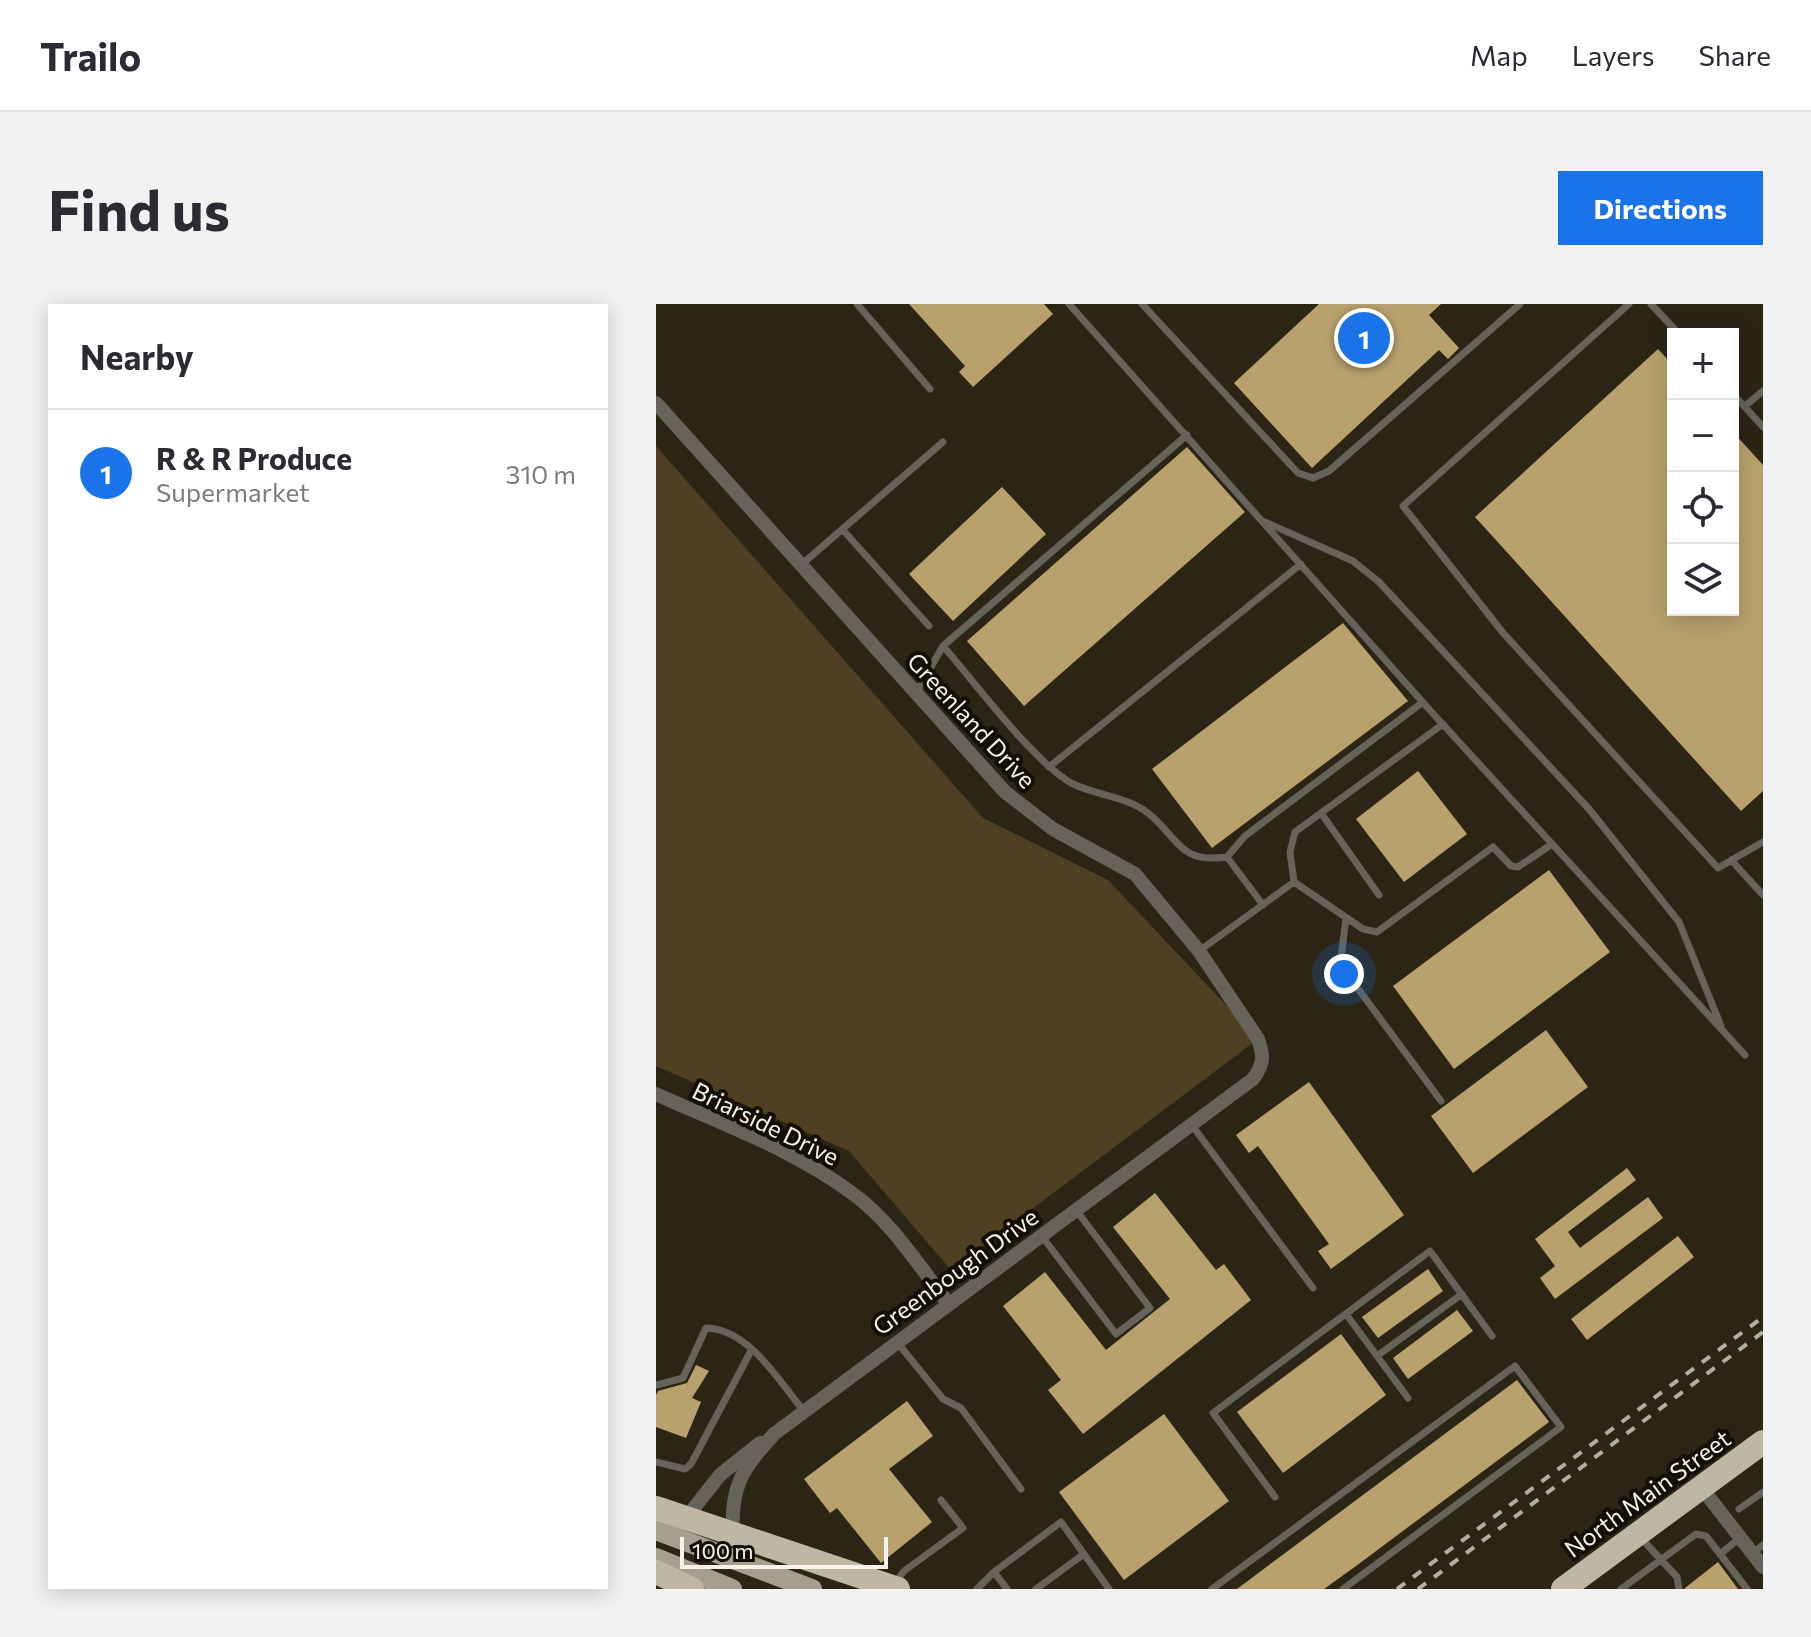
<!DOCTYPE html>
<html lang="en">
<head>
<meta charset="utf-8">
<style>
	:root { --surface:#fff; --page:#f2f2f3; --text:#2b2b33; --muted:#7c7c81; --line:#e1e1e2; --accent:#1a73e8 }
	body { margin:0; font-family:Commissioner,sans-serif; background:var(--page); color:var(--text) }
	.controls { position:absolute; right:24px; top:24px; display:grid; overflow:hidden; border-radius:0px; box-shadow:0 4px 20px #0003 }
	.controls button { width:72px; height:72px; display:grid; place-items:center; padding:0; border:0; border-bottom:2px solid var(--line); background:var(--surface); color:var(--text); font:40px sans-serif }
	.scale { position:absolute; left:24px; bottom:20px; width:208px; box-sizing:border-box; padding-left:8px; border:4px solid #f8f3ea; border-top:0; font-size:22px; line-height:28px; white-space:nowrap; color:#f8f3ea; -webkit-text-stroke:6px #120f08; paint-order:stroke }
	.you { position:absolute; left:688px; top:670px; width:28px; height:28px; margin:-20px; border:6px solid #fff; border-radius:50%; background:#1a73e8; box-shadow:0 0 0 12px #1a73e833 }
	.badge { display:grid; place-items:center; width:52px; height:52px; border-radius:50%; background:var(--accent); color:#fff; font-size:26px; font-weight:700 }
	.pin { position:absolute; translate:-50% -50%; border:4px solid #fff; box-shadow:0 2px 8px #0006 }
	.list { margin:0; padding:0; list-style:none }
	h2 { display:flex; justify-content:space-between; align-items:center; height:104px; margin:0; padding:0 32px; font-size:34px }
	h2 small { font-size:26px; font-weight:400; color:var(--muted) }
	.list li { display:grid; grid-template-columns:52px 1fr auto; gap:24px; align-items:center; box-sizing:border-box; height:128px; padding:0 32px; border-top:2px solid var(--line) }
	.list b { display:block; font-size:30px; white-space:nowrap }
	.list p { margin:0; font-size:26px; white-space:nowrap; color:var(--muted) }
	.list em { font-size:26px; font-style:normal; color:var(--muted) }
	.icon { flex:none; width:44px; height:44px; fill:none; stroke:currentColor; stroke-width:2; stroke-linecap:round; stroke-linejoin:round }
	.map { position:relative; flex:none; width:1107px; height:1285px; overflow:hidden; border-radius:0px }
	header { display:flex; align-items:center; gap:48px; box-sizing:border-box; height:112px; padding:0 40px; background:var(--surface); border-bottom:2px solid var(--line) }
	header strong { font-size:38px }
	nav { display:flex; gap:44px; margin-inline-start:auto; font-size:28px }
	.intro { display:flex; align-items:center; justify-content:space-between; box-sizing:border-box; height:192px; padding:0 48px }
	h1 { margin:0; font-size:56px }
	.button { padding:20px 36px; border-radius:0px; background:var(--accent); color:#fff; font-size:28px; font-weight:700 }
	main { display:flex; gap:48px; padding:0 48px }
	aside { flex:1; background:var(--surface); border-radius:0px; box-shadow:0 4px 20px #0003 }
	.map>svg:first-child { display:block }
	.green { fill:#4e4020 }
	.building { fill:#b9a16e }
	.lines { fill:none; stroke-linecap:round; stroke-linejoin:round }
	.lane { stroke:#66635b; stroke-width:7 }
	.street { stroke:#66635b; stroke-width:14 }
	.primary { stroke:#a69f90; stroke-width:20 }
	.highway { stroke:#bfb7a4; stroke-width:24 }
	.rail { stroke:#b3ada2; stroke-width:4; stroke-dasharray:10 10; stroke-linecap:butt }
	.labels { text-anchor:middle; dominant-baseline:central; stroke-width:8; stroke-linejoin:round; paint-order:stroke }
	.street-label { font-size:24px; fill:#f8f3ea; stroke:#120f08 }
</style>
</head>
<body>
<header>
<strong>Trailo</strong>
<nav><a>Map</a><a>Layers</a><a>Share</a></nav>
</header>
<div class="intro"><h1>Find us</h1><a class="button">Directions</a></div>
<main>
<aside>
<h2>Nearby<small></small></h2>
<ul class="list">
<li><span class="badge">1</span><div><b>R &amp; R Produce</b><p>Supermarket</p></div><em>310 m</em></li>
</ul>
</aside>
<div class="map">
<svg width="1107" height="1285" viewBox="0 0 1107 1285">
	<rect width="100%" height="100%" fill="#2c2516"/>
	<path class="green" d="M 0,142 L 327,514 L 452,576 L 602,735 L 295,966 L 193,847 L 0,762 Z"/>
	<path class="building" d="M 253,0 L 388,0 L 397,10 L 317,83 L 303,68 L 309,62 Z
		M 663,0 L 785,0 L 773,11 L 803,44 L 792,55 L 783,46 L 656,164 L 578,79 Z
		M 1002,45 L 1017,61 L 1017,306 L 1077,306 L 1077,128 L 1107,161 L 1107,487 L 1085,507 L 819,213 Z
		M 531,143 L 589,208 L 368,402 L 311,337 Z
		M 346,183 L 390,230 L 297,317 L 253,270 Z
		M 687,319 L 752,397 L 556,544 L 496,465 Z
		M 762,467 L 811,530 L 748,578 L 700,515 Z
		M 893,566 L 954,648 L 798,765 L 737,682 Z
		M 890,726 L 932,783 L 817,869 L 775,812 Z
		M 653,778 L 748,911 L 675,965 L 662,947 L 673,940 L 602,842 L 593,849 L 580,831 Z
		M 971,864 L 980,876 L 912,928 L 924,944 L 992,893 L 1007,914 L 899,995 L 884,974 L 899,962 L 879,935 Z
		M 499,889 L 560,966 L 568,960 L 595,996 L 427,1130 L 392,1086 L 405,1076 L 347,1002 L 389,968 L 450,1046 L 514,995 L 457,923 Z
		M 1022,932 L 1038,953 L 931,1036 L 915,1015 Z
		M 772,965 L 787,987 L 722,1034 L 706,1013 Z
		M 801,1006 L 817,1027 L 752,1075 L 737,1054 Z
		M 685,1030 L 730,1091 L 627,1169 L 581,1108 Z
		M 40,1061 L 53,1067 L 36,1094 L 45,1098 L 30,1134 L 0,1123 L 0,1091 L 2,1087 L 31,1079 Z
		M 861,1076 L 893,1118 L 700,1262 L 668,1285 L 581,1285 Z
		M 251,1097 L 277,1132 L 233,1165 L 276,1218 L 225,1259 L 181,1204 L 174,1209 L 148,1175 Z
		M 508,1110 L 573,1197 L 468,1276 L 403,1188 Z
		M 1062,1258 L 1082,1285 L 1029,1285 L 1029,1284 Z"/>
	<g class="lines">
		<path class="lane" d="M 201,0 L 274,85
			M 413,0 L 771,403 L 1089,751
			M 486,0 L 642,169 L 657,174 L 673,167 L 864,0
			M 973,0 L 747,202 L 848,330 L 1062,564 L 1107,538
			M 995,0 L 1023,30
			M 1077,90 L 1107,123
			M 1089,102 L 1107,87
			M 609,218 L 697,257 L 723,278 L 933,505 L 1023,618 L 1065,722
			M 186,225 L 273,322
			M 145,261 L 287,138
			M 287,342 C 318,377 379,460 417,480 C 440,491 472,493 492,509 C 523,534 523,560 571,553 L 607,601
			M 260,389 L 287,342 L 531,131
			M 787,420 L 639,528 L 634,548 L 638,578 L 707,625 L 721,628 L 837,543 L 855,562 L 862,563 L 896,540
			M 393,463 L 645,260
			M 665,509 L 723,591
			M 571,553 L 589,532 L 767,398
			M 1075,556 L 1107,591
			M 690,614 L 685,654 L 689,667 L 785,797
			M 543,647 L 638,578
			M 535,820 L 657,984
			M 385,931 L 460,1030 L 494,1004 L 420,906
			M 690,1010 L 752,1094
			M 241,1038 L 287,1095 L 305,1104 L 365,1185
			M 721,1052 L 806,990
			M 0,1081 L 27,1074 L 50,1024 C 93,1025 122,1076 147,1106
			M 0,1158 L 29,1165 L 35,1160 L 96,1045
			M 619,1193 L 557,1109 L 774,947 L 836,1032
			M 1083,1205 L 1107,1188
			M 983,1232 L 1021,1273 L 1023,1285
			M 1097,1249 L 1107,1241
			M 1064,1250 L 1091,1285
			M 338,1268 L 351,1285
			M 240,1278 L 248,1267 L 307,1224 L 285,1196
			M 321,1285 L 338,1268 L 405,1218 L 453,1285
			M 380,1285 L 428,1250
			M 556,1285 L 859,1062 L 905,1123 L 687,1285
			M 965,1285 L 1040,1230 L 1050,1232 L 1064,1250 L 1084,1234"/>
		<path class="street" d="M 0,99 L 349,488 L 397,525 L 479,570 L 543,647 L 602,735 C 608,752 608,760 597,775 L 118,1130 C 86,1166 74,1182 77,1231
			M 0,790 C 66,820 137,845 196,889 C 235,917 263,962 292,999
			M 1045,1183 L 1107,1263
			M 30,1214 L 64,1171 L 104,1139"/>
		<path class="primary" d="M 0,1226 L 156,1285
			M 0,1254 L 76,1285"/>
		<path class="highway" d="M 0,1204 L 242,1285
			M 0,1268 L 36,1285
			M 907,1285 L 1107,1138"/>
		<path class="rail" d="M 741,1285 L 1107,1013
			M 762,1285 L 1107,1028"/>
	</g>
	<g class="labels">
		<g class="street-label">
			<text transform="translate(316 416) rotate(47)">Greenland Drive</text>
			<text transform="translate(110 819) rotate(26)">Briarside Drive</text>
			<text transform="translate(299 967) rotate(-36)">Greenbough Drive</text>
			<text transform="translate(991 1189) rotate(-36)">North Main Street</text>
		</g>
	</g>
</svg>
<div class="controls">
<button>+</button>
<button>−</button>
<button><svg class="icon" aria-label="locate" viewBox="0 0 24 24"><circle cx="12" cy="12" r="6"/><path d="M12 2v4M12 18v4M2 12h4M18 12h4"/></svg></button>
<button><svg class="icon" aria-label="layers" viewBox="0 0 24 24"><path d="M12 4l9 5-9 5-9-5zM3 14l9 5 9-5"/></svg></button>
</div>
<div class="scale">100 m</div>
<div class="you"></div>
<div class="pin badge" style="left:708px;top:34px">1</div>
</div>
</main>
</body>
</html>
